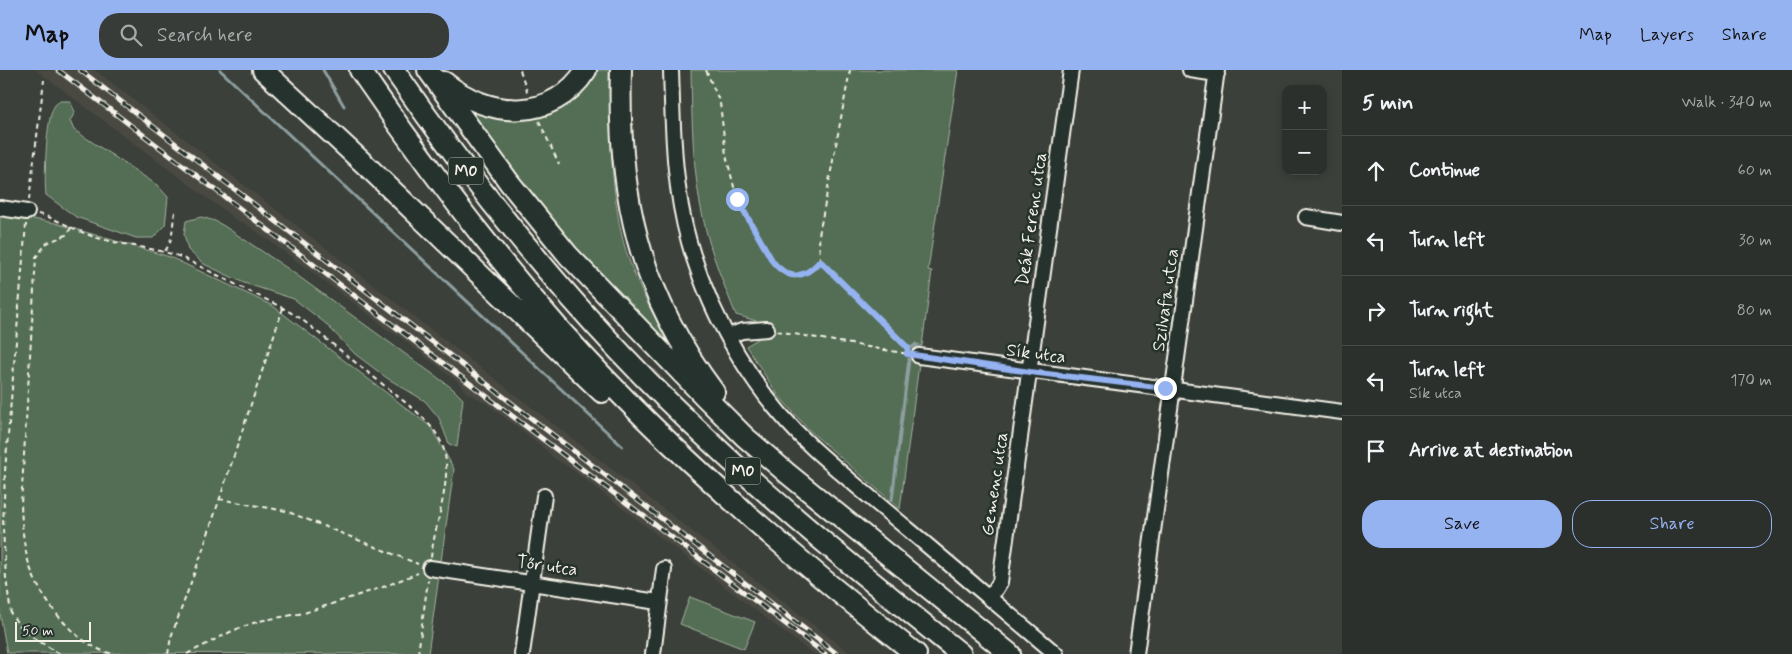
<!DOCTYPE html>
<html lang="en">
<head>
<meta charset="utf-8">
<style>
	:root { --surface:#2c302c; --page:#383c38; --text:#f1f3f6; --muted:#a6a9a9; --line:#484b48; --accent:#95b2f1 }
	body { margin:0; font-family:Mynerve,sans-serif; background:var(--page); color:var(--text) }
	.controls { position:absolute; right:15px; top:15px; display:grid; overflow:hidden; border-radius:10px; box-shadow:0 2px 8px #0003 }
	.controls button { width:45px; height:45px; display:grid; place-items:center; padding:0; border:0; border-bottom:1px solid var(--line); background:var(--surface); color:var(--text); font:25px sans-serif }
	.scale { position:absolute; left:15px; bottom:12px; width:76px; box-sizing:border-box; padding-left:5px; border:2px solid #f4f1e8; border-top:0; font-size:14px; line-height:18px; white-space:nowrap; color:#f4f1e8; -webkit-text-stroke:4px #26332d; paint-order:stroke }
	.stop { position:absolute; width:15px; height:15px; margin:-11px; border:4px solid #95b2f1; border-radius:50%; background:#fff }
	.stop.end { background:#95b2f1; border-color:#fff; box-shadow:0 1px 5px #0008 }
	.list { margin:0; padding:0; list-style:none }
	h2 { display:flex; justify-content:space-between; align-items:center; height:65px; margin:0; padding:0 20px; font-size:21px }
	h2 small { font-size:16px; font-weight:400; color:var(--muted) }
	.list li { display:grid; grid-template-columns:32px 1fr auto; gap:15px; align-items:center; box-sizing:border-box; height:70px; padding:0 20px; border-top:1px solid var(--line) }
	.list b { display:block; font-size:19px; white-space:nowrap }
	.list p { margin:0; font-size:16px; white-space:nowrap; color:var(--muted) }
	.list em { font-size:16px; font-style:normal; color:var(--muted) }
	.actions { display:flex; gap:10px; padding:15px 20px }
	.actions a { flex:1; padding:11px 0; border:1px solid var(--accent); border-radius:20px; text-align:center; font-size:18px; color:var(--accent) }
	.actions .main { background:var(--accent); color:#111 }
	.icon { flex:none; width:28px; height:28px; fill:none; stroke:currentColor; stroke-width:2; stroke-linecap:round; stroke-linejoin:round }
	.map { position:relative; flex:none; width:1342px; height:584px; overflow:hidden }
	header { display:flex; align-items:center; gap:30px; box-sizing:border-box; height:70px; padding:0 25px; background:var(--accent); color:#111 }
	header strong { font-size:24px }
	nav { display:flex; gap:28px; margin-inline-start:auto; font-size:18px }
	.search { width:350px; height:45px; background:var(--page); display:flex; align-items:center; gap:12px; box-sizing:border-box; padding:0 18px; border-radius:20px; color:var(--muted); font-size:19px }
	main { display:flex }
	aside { flex:1; background:var(--surface) }
	.map>svg:first-child { display:block }
	.built { fill:#494a43 }
	.green { fill:#536e55; stroke:#a4b09e }
	.lines { fill:none; stroke-linecap:round; stroke-linejoin:round }
	.stream { stroke:#8f9fa1; stroke-width:3 }
	.minor-casing { stroke:#f4f1e8; stroke-width:18 }
	.highway-casing { stroke:#f4f1e8; stroke-width:24 }
	.path { stroke:#f4f1e8; stroke-width:2; stroke-dasharray:5 4; stroke-linecap:butt }
	.minor { stroke:#26332d; stroke-width:14 }
	.highway { stroke:#26332d; stroke-width:20 }
	.rail-casing { stroke:#f4f1e8; stroke-width:5 }
	.rail { stroke:#26332d; stroke-width:3; stroke-dasharray:9; stroke-linecap:butt }
	.route { stroke:#95b2f1; stroke-width:6 }
	.labels { text-anchor:middle; dominant-baseline:central; stroke-width:5; stroke-linejoin:round; paint-order:stroke }
	.shield { fill:#26332d; stroke:#b6b8b0; stroke-width:1 }
	.shield-label { font-size:16px; font-weight:bold; fill:#f4f1e8 }
	.street-label { font-size:18px; fill:#f4f1e8; stroke:#26332d }
</style>
</head>
<body>
<header>
<strong>Map</strong>
<div class="search"><svg class="icon" aria-label="search" viewBox="0 0 24 24"><circle cx="10" cy="10" r="6"/><path d="M15 15l6 6"/></svg>Search here</div>
<nav><a>Map</a><a>Layers</a><a>Share</a></nav>
</header>
<main>
<div class="map">
<svg width="1342" height="584" viewBox="0 0 1342 584">
	<rect width="100%" height="100%" fill="#3b403a"/>
	<filter id="ink" filterUnits="userSpaceOnUse"><feTurbulence type="fractalNoise" baseFrequency=".02" numOctaves="2"/><feDisplacementMap in="SourceGraphic" scale="10" xChannelSelector="R" yChannelSelector="G"/><feConvolveMatrix kernelMatrix="1 2 1 2 8 2 1 2 1" color-interpolation-filters="sRGB"/></filter>
	<g filter="url(#ink)">
		<path class="built" d="M 36,0 L 95,0 L 851,584 L 813,584 L 797,572 L 566,395 L 555,389 L 542,376 L 487,334 L 466,322 L 458,312 L 400,267 L 388,261 L 375,249 L 245,153 L 238,151 Z"/>
		<path class="green" d="M 594,0 L 609,0 C 610,51 610,102 619,152 C 628,203 656,253 685,296 L 570,173 L 536,132 L 464,39 C 474,42 484,47 494,49 C 538,58 565,27 594,0 Z
			M 691,0 L 958,0 L 928,200 L 932,201 L 922,276 L 915,273 L 919,294 L 900,439 L 809,360 L 778,325 L 746,276 L 761,267 L 760,252 L 736,245 C 724,215 711,184 704,152 C 692,103 692,50 691,0 Z
			M 60,31 L 70,31 L 75,42 L 70,51 L 74,60 L 157,115 L 168,127 L 165,156 L 153,168 L 136,168 L 76,147 L 46,125 C 44,110 46,48 54,37 C 55,34 58,33 60,31 Z
			M 0,143 L 55,153 L 170,187 L 273,236 L 431,357 L 454,399 L 428,584 L 7,583 L 0,544 Z
			M 201,147 L 215,151 L 224,156 L 287,198 L 452,318 L 463,329 L 457,377 L 449,374 L 439,348 L 425,331 L 387,308 L 355,284 L 325,253 L 294,229 L 244,213 L 204,194 L 188,180 L 184,164 L 186,151 Z
			M 690,527 L 755,552 L 744,579 L 680,554 Z"/>
		<g class="lines">
			<path class="stream" d="M 220,0 L 622,376
				M 323,0 L 344,36
				M 911,278 L 915,275 L 926,281
				M 892,430 L 909,289"/>
			<defs>
				<path id="minor" d="M 671,0 C 673,58 673,115 689,172 C 711,249 755,325 814,379 C 845,407 877,433 909,460 C 958,501 1007,543 1056,584
					M 1190,0 L 1217,4
					M 0,138 L 27,142
					M 1306,147 L 1342,153
					M 728,266 L 742,261 L 767,259
					M 919,286 L 1342,342
					M 430,498 L 658,532
					M 990,528 L 1000,512 L 1071,0
					M 522,584 L 544,426
					M 653,584 L 664,499
					M 1136,584 L 1217,0"/>
				<path id="highway" d="M 263,0 L 372,101 L 602,322
					M 360,0 C 422,91 488,178 561,261 C 665,377 793,488 916,584
					M 394,0 C 488,136 594,265 716,377 C 794,450 878,517 961,584
					M 428,0 L 509,112 L 568,185 L 705,327 L 745,367 L 788,404 L 1010,584
					M 621,0 C 617,124 639,222 714,322
					M 444,12 C 488,48 552,53 586,0"/>
			</defs>
			<use href="#minor" class="minor-casing"/>
			<use href="#highway" class="highway-casing"/>
			<path class="path" d="M 520,0 L 528,24
				M 706,0 L 720,33 L 726,85 L 737,129 L 773,192 C 789,211 804,209 820,191
				M 850,0 L 819,165 L 820,191 L 908,280
				M 539,51 L 559,94
				M 29,130 L 44,10
				M 38,144 C 59,149 75,161 95,167 C 123,176 153,177 181,187 L 283,238 L 300,248 L 416,341 C 425,350 434,358 440,370 C 457,401 434,454 431,488
				M 26,154 L 5,401 L 3,459 L 6,508 L 11,544 L 19,555 L 32,567 L 60,584
				M 71,157 L 68,164 L 47,173 L 36,187 L 21,434 C 23,483 28,509 60,548 C 75,565 91,579 113,584
				M 165,181 C 175,168 171,154 176,139
				M 777,261 L 908,284
				M 219,429 L 286,441 L 418,494
				M 168,584 L 171,567 L 201,485 L 283,238
				M 187,584 L 232,561 L 259,551 L 304,543 L 383,517 L 418,503
				M 418,584 L 428,510"/>
			<use href="#minor" class="minor"/>
			<use href="#highway" class="highway"/>
			<defs>
				<path id="rail" d="M 58,0 L 825,584
					M 80,0 L 837,584"/>
			</defs>
			<use href="#rail" class="rail-casing"/>
			<use href="#rail" class="rail"/>
		</g>
	</g>
	<g class="lines" filter="url(#ink)">
		<path class="route" d="M 737,129 L 773,192 C 789,211 804,209 820,191 L 908,278 L 907,284 L 1030,302 L 1165,318"/>
	</g>
	<g class="labels">
		<g class="shield">
			<rect x="448.5" y="87.5" width="35" height="27" rx="4"/>
			<rect x="725.5" y="387.5" width="35" height="27" rx="4"/>
		</g>
		<g class="shield-label">
			<text x="466" y="101">M0</text>
			<text x="743" y="401">M0</text>
		</g>
		<g class="street-label">
			<text transform="translate(1032 149) rotate(-82)">Deák Ferenc utca</text>
			<text transform="translate(1166 230) rotate(-82)">Szilvafa utca</text>
			<text transform="translate(1036 284) rotate(7)">Sík utca</text>
			<text transform="translate(995 414) rotate(-82)">Gemenc utca</text>
			<text transform="translate(547 496) rotate(8)">Tőr utca</text>
		</g>
	</g>
</svg>
<div class="controls">
<button>+</button>
<button>−</button>
</div>
<div class="scale">50 m</div>
<div class="stop" style="left:737px;top:129px"></div>
<div class="stop end" style="left:1165px;top:318px"></div>
</div>
<aside>
<h2>5 min<small>Walk · 340 m</small></h2>
<ul class="list">
<li><svg class="icon" aria-label="ahead" viewBox="0 0 24 24"><path d="M12 20V5M6 11l6-6 6 6"/></svg><div><b>Continue</b></div><em>60 m</em></li>
<li><svg class="icon" aria-label="left" viewBox="0 0 24 24"><path d="M17 20v-9H6M10 6l-5 5 5 5"/></svg><div><b>Turn left</b></div><em>30 m</em></li>
<li><svg class="icon" aria-label="right" viewBox="0 0 24 24"><path d="M7 20v-9h11M14 6l5 5-5 5"/></svg><div><b>Turn right</b></div><em>80 m</em></li>
<li><svg class="icon" aria-label="left" viewBox="0 0 24 24"><path d="M17 20v-9H6M10 6l-5 5 5 5"/></svg><div><b>Turn left</b><p>Sík utca</p></div><em>170 m</em></li>
<li><svg class="icon" aria-label="arrive" viewBox="0 0 24 24"><path d="M6 21V4h12l-3 4 3 4H6"/></svg><div><b>Arrive at destination</b></div></li>
</ul>
<div class="actions"><a class="main">Save</a><a>Share</a></div>
</aside>
</main>
</body>
</html>
